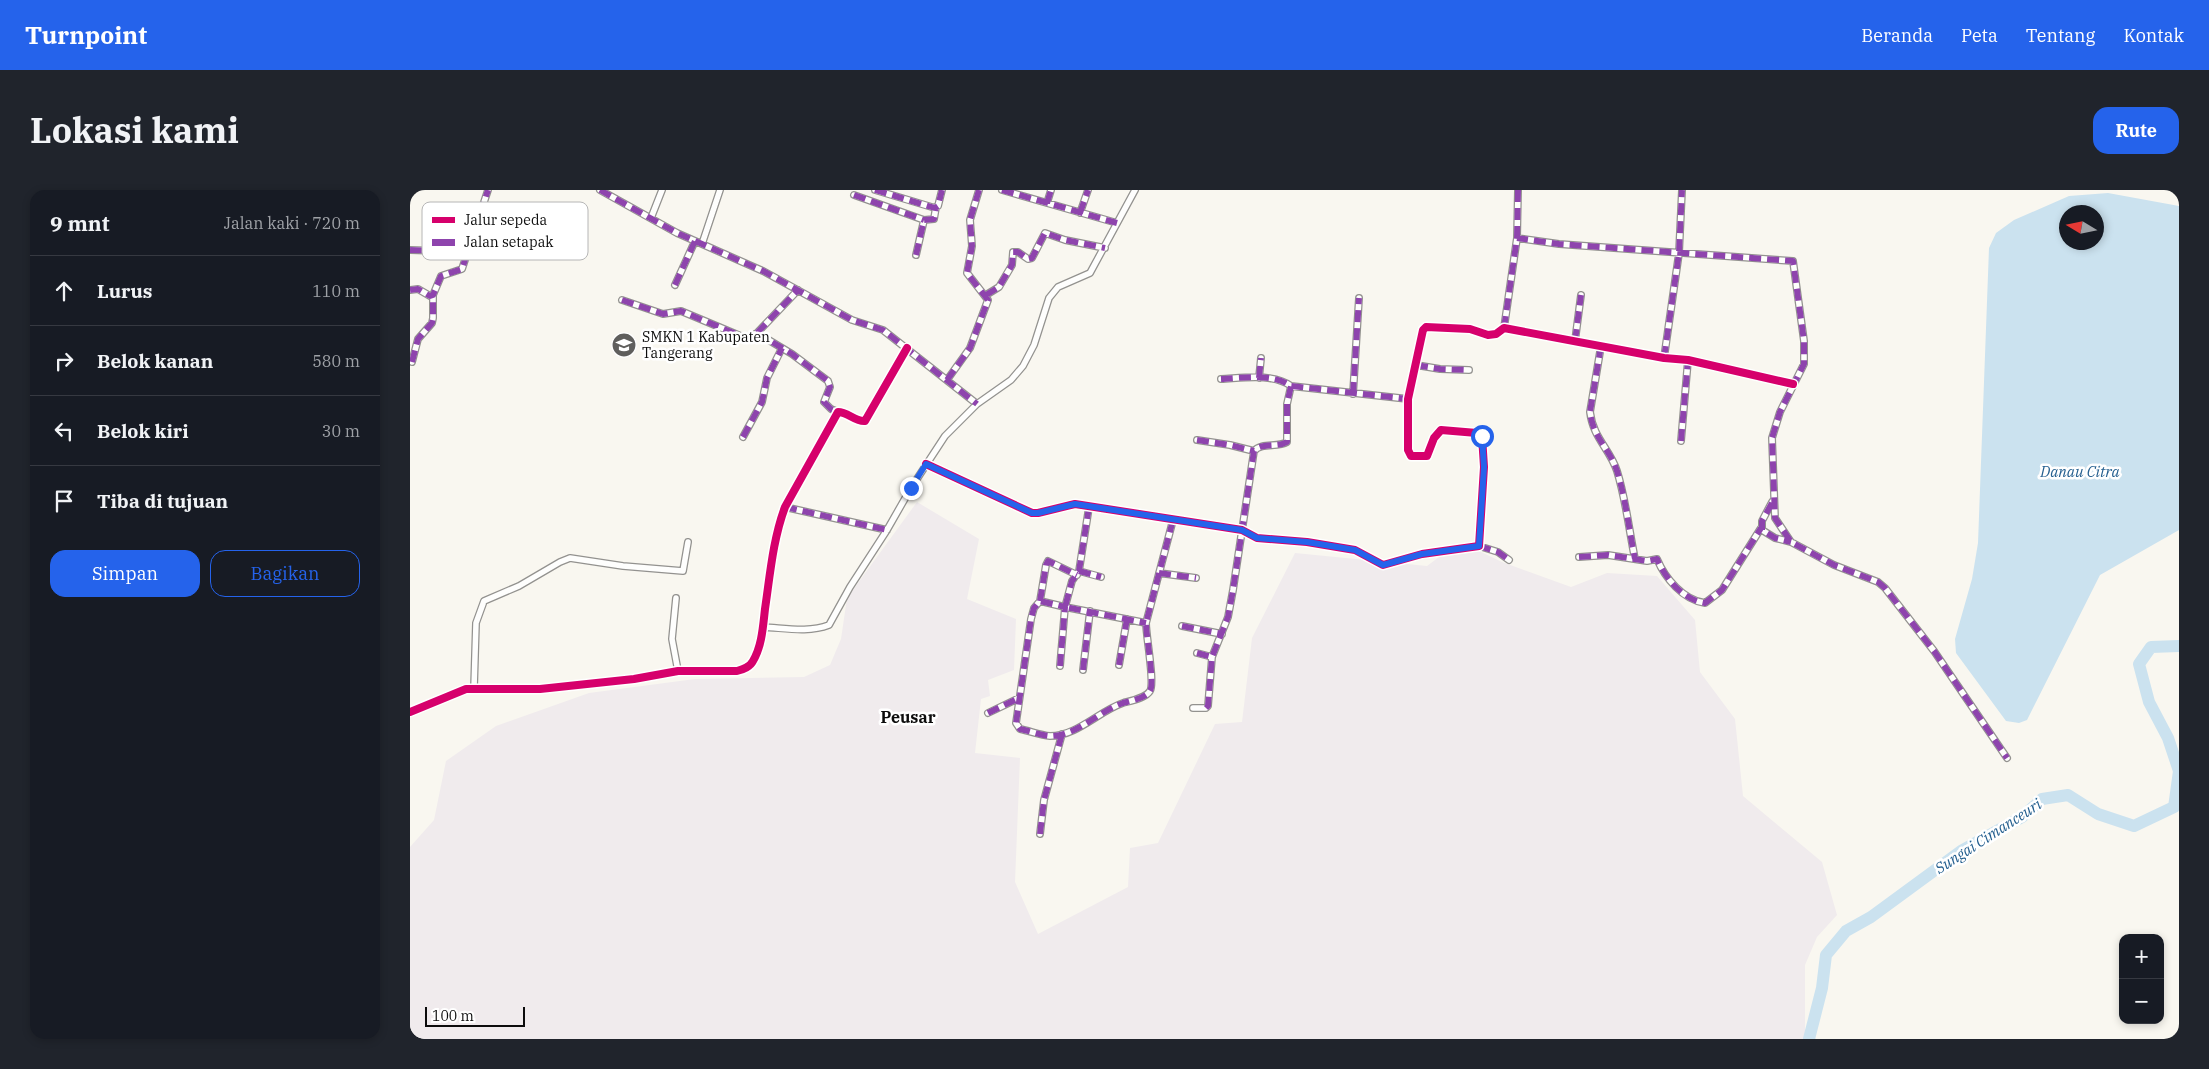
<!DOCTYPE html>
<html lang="id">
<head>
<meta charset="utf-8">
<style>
	:root { --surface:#171b24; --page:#20242c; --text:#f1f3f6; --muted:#9ea1a6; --line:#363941; --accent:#2563eb }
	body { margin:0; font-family:"IBM Plex Serif",serif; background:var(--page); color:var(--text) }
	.controls { position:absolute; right:15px; bottom:15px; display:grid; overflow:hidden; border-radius:10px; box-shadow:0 2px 8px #0003 }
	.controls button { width:45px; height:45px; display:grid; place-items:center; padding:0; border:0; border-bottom:1px solid var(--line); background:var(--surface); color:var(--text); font:25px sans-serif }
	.compass { position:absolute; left:1649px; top:15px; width:45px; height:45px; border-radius:50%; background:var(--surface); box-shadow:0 2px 8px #0003; rotate:280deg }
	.scale { position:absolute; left:15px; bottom:12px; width:100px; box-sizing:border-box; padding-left:5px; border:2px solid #0c0c0c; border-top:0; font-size:14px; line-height:18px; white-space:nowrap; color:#0c0c0c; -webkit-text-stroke:4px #fff; paint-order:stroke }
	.stop { position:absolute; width:15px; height:15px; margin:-11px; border:4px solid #2563eb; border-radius:50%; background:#fff }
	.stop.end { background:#2563eb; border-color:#fff; box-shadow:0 1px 5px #0008 }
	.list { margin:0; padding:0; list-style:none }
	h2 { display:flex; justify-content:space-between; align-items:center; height:65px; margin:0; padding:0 20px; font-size:21px }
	h2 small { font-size:16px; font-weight:400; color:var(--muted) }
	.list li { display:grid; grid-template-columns:32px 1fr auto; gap:15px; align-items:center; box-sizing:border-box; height:70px; padding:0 20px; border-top:1px solid var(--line) }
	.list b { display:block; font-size:19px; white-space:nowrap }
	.list em { font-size:16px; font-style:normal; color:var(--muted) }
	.actions { display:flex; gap:10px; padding:15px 20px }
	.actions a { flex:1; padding:11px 0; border:1px solid var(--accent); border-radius:15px; text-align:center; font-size:18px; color:var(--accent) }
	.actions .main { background:var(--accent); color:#fff }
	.icon { flex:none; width:28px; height:28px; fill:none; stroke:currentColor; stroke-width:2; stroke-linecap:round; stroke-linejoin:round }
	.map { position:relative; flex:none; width:1769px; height:849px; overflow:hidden; border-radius:15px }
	header { display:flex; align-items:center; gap:30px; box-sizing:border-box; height:70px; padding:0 25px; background:var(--accent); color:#fff }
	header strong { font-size:24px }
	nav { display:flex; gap:28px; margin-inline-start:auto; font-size:18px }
	.intro { display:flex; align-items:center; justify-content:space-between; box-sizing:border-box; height:120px; padding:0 30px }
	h1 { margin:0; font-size:35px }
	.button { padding:12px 22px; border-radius:15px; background:var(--accent); color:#fff; font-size:18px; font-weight:700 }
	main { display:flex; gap:30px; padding:0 30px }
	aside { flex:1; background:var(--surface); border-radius:15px; box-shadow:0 2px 8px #0003 }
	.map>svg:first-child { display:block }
	.industrial { fill:#f0ebed }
	.water { fill:#cbe2ef; fill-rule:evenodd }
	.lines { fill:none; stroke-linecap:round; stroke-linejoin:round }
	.river { stroke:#cbe2ef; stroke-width:12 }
	.street-casing { stroke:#93928f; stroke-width:8 }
	.street { stroke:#fefefd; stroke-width:5.5 }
	.quiet { stroke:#8e44ad; stroke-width:6; stroke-dasharray:12 6; stroke-linecap:butt }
	.cycleway-casing { stroke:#fff; stroke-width:11 }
	.cycleway { stroke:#d6006c; stroke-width:8 }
	.route { stroke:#2563eb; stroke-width:6 }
	.labels { text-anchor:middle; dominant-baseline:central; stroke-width:5; stroke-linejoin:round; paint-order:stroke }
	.poi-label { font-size:14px; fill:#0c0c0c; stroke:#fff; text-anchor:start }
	.water-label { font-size:15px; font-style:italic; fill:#245f8f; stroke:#fff }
	.quarter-label { font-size:16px; font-weight:bold; fill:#0c0c0c; stroke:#fff }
	.key { fill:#fff; stroke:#b6b6b6; stroke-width:1 }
	.key-label { font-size:14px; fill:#0c0c0c }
</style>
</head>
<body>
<header>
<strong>Turnpoint</strong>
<nav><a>Beranda</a><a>Peta</a><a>Tentang</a><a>Kontak</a></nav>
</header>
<div class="intro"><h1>Lokasi kami</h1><a class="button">Rute</a></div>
<main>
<aside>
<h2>9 mnt<small>Jalan kaki · 720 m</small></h2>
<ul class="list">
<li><svg class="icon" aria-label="ahead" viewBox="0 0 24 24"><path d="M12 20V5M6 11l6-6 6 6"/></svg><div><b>Lurus</b></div><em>110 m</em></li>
<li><svg class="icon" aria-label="right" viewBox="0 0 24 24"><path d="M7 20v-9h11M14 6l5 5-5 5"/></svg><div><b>Belok kanan</b></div><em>580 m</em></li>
<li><svg class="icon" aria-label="left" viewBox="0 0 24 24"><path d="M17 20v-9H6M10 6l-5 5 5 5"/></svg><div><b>Belok kiri</b></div><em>30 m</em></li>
<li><svg class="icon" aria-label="arrive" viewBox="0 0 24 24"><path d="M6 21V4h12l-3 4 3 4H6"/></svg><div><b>Tiba di tujuan</b></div></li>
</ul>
<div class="actions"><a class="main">Simpan</a><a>Bagikan</a></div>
</aside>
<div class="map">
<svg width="1769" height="849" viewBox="0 0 1769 849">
	<rect width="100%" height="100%" fill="#f9f7f0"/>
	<path class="industrial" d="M 507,312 L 569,349 L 557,409 L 606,429 L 604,480 L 578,490 L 580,506 L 571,509 L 565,563 L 610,568 L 605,692 L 628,744 L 718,697 L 720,658 L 748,653 L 805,534 L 832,532 L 842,448 L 885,363 L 1017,376 L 1037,361 L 1069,361 L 1092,372 L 1161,397 L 1197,383 L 1247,386 L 1285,430 L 1290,482 L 1325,529 L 1333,606 L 1412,672 L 1427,725 L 1407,747 L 1395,775 L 1395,839 L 1406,849 L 0,849 L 0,657 L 24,630 L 36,571 L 86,536 L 179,503 L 285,489 L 394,487 L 420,475 L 431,449 L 437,408 Z"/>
	<path class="water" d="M 1698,3 L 1769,16 L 1769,340 L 1690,385 L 1617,530 L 1609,533 L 1596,531 L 1546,463 L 1545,449 L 1562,389 L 1568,353 L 1579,58 L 1586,43 L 1604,30 L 1659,6 ZM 1656,22 L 1686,22 L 1686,52 L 1656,52 Z"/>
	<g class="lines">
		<path class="river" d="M 1399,849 L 1412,798 L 1416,765 L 1436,741 L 1461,727 L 1551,661 L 1612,627 L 1632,609 L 1658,605 L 1688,624 L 1724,636 L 1764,617 L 1769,581 L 1758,548 L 1739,512 L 1729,474 L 1741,457 L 1769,456"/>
		<defs>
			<path id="street" d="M 190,0 L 267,43 L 353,81 L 442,130 L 473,140 L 567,214
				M 465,0 L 525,18 L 528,16 L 532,0
				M 592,0 L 707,33
				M 444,5 L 514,30
				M 637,13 L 641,0
				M 41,18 L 59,20 L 68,29
				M 670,23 L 678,0
				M 241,28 L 252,0
				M 1107,48 L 1108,0
				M 292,54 L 310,0
				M 0,60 L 32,61 L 41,57 L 60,60
				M 506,65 L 514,30 L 524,29 L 526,17
				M 265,95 L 285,51
				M 0,100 L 8,99 L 20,106 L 23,105 L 31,86 L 52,79 L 78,0
				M 576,105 L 589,97 L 602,75 L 603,62 L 608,62 L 618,69 L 622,68 L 635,43 L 655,50 L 695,58
				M 212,110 L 253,124 L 271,121 L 333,147 L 338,147 L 347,143 L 388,100
				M 1094,138 L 1107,48 L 1149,54 L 1383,71 L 1394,151 L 1394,174 L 1370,222 L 1362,248 L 1365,328 L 1381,352 L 1424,375 L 1468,392 L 1475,398 L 1524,461 L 1597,568
				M 347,143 L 382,164 L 418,191 L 420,197 L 414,212 L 421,219 L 428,222
				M 1165,151 L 1171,105
				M 1191,156 L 1180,222 C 1183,248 1200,259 1207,281 C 1216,310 1219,340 1225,369
				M 1254,168 L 1269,63 L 1272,0
				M 2,172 L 8,149 L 22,133 L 23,128 L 23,105
				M 1006,175 L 1030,179 L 1059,180
				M 849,188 L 851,168
				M 811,189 C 833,188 863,183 881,196 L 998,209
				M 537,190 L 560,158 L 578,110 L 557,83 L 562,56 L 560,30 L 569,0
				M 943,204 L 949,108
				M 333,247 L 352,212 L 357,188 L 372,158
				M 787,250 L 820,255 L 844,261
				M 1271,251 L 1278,170
				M 516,274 L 622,323 L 628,323 L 665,314 L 832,340 L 847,348 L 897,352 L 945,360 L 973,375 L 1012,364 L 1069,356 L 1074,277 L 1072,246 L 1067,243 L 1031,240 L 1024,248 L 1017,266 L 1001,266 L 998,260 L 998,209 L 1013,140 L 1016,137 L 1060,139 L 1078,145 L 1086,144 L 1094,138 L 1254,168 L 1278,170 L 1383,194
				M 1362,312 L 1352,331 L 1352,340 L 1365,348 L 1381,352
				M 375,317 L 477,340
				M 679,317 L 669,381 L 662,391 L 655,417 L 736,433
				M 1069,356 L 1088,362 L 1099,370
				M 1169,367 L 1198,365 L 1237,371 L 1247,369 C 1255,388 1273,410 1295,413 L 1312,400 L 1351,338
				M 669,381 L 691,387
				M 749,383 L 786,388
				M 266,408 L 262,449 L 268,481
				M 630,411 L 636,375 L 638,371 L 667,385
				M 772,436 L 812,444
				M 353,437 C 375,438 398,443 419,435 L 440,397 L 477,340 L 501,298 L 535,246 L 567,214 L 601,190 L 613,176 L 624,155 L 639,108 L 648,97 L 680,83 L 725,0
				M 787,463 L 802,467
				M 709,475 L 717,429
				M 650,476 L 655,417 L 630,411 L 624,418 L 621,429 L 606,533 L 610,539 C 620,541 630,545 640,546 C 667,546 689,521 713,513 C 720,511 736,508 740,501 C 745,493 736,446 736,433 L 763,330
				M 673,480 L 680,421
				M 64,498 L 66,433 L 74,411 L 109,396 L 150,372 L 160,368 L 213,376 L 273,381 L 278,352
				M 783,518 L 796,518 L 798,516 L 802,467 L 818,427 L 823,400 L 844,261 C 852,252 867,258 877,252 L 877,214 L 881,196
				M 0,522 L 56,499 L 130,499 L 224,489 L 268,481 L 327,481 C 334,479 340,477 343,471 C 352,456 353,436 355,419 C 360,385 363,349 375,317 L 428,222 C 438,222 445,232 455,231 L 497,158
				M 578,523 L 609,508
				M 630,644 L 634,610 L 652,544"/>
		</defs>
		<use href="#street" class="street-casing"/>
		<use href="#street" class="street"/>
		<path class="quiet" d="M 190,0 L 267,43 L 353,81 L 442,130 L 473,140 L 567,214
			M 465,0 L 525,18 L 528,16 L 532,0
			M 592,0 L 707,33
			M 444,5 L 514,30
			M 637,13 L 641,0
			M 41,18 L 59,20 L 68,29
			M 670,23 L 678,0
			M 1107,48 L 1108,0
			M 0,60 L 32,61 L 41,57 L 60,60
			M 506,65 L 514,30 L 524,29 L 526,17
			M 265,95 L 285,51
			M 0,100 L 8,99 L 20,106 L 23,105 L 31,86 L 52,79 L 78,0
			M 576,105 L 589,97 L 602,75 L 603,62 L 608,62 L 618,69 L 622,68 L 635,43 L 655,50 L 695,58
			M 212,110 L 253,124 L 271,121 L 333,147 L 338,147 L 347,143 L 388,100
			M 1094,138 L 1107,48 L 1149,54 L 1383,71 L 1394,151 L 1394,174 L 1370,222 L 1362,248 L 1365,328 L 1381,352 L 1424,375 L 1468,392 L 1475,398 L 1524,461 L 1597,568
			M 347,143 L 382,164 L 418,191 L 420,197 L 414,212 L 421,219 L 428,222
			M 1165,151 L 1171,105
			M 1191,156 L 1180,222 C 1183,248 1200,259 1207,281 C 1216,310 1219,340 1225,369
			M 1254,168 L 1269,63 L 1272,0
			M 2,172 L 8,149 L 22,133 L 23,128 L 23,105
			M 1006,175 L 1030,179 L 1059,180
			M 849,188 L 851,168
			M 811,189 C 833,188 863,183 881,196 L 998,209
			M 537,190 L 560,158 L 578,110 L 557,83 L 562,56 L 560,30 L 569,0
			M 943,204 L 949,108
			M 333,247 L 352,212 L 357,188 L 372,158
			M 787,250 L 820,255 L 844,261
			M 1271,251 L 1278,170
			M 1362,313 L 1352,331 L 1352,340 L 1365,348 L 1381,352
			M 375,317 L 477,340
			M 679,317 L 669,381 L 662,391 L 655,417 L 736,433
			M 1069,356 L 1088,362 L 1099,370
			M 1169,367 L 1198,365 L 1237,371 L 1247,369 C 1255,388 1273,410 1295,413 L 1312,400 L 1351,338
			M 669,381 L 691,387
			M 749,383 L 786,388
			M 630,411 L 636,375 L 638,371 L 667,385
			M 772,436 L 812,444
			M 787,463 L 802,467
			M 709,475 L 717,429
			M 650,476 L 655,417 L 630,411 L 624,418 L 621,429 L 606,533 L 610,539 C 620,541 630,545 640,546 C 667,546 689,521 713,513 C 720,511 736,508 740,501 C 745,493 736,446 736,433 L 763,330
			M 673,480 L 680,421
			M 796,518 L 798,516 L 802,467 L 818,427 L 823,400 L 844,261 C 852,252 867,258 877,252 L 877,214 L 881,196
			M 578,523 L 609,508
			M 630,644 L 634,610 L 652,544"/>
		<defs>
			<path id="cycleway" d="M 516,274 L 622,323 L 628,323 L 665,314 L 832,340 L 847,348 L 897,352 L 945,360 L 973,375 L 1012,364 L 1069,356 L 1074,277 L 1072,246 L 1067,243 L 1031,240 L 1024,248 L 1017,266 L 1001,266 L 998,260 L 998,209 L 1013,140 L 1016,137 L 1060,139 L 1078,145 L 1086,144 L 1094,138 L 1254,168 L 1278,170 L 1383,194
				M 0,522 L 56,499 L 130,499 L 224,489 L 268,481 L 327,481 C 334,479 340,477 343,471 C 352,456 353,436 355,419 C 360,385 363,349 375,317 L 428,222 C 438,222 445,232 455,231 L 497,158"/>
		</defs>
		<use href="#cycleway" class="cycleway-casing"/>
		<use href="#cycleway" class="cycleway"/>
	</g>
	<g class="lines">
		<path class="route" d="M 501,298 L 516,274 L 622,323 L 628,323 L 665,314 L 832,340 L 847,348 L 897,352 L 945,360 L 973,375 L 1012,364 L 1069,356 L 1074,277 L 1072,246"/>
	</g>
	<defs>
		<symbol id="school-disc" viewBox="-11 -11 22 22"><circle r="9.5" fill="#5f5e5c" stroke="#fff"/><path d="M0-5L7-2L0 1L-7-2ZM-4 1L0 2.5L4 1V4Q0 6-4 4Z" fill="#fff"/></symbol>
	</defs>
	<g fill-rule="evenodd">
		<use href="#school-disc" x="200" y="141" width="28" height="28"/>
	</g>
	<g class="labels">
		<g class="poi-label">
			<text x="232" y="147">SMKN 1 Kabupaten<tspan x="232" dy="16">Tangerang</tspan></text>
		</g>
		<g class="water-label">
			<text x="1670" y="281">Danau Citra</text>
			<text transform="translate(1578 646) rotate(-33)">Sungai Cimanceuri</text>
		</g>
		<g class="quarter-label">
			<text x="498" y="527">Peusar</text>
		</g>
	</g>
	<rect x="12" y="12" width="166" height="58" rx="8" class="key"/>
	<rect x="22" y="27" width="23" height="6" fill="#d6006c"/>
	<rect x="22" y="49" width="23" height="7" fill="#8e44ad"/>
	<g class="key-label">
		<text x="54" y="35">Jalur sepeda</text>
		<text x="54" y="57">Jalan setapak</text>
	</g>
</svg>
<div class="controls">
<button>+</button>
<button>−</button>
</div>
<svg class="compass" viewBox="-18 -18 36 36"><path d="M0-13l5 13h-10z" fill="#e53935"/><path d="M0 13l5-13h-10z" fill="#9ea1a6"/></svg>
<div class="scale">100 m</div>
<div class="stop" style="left:1072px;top:246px"></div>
<div class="stop end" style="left:501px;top:298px"></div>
</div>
</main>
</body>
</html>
